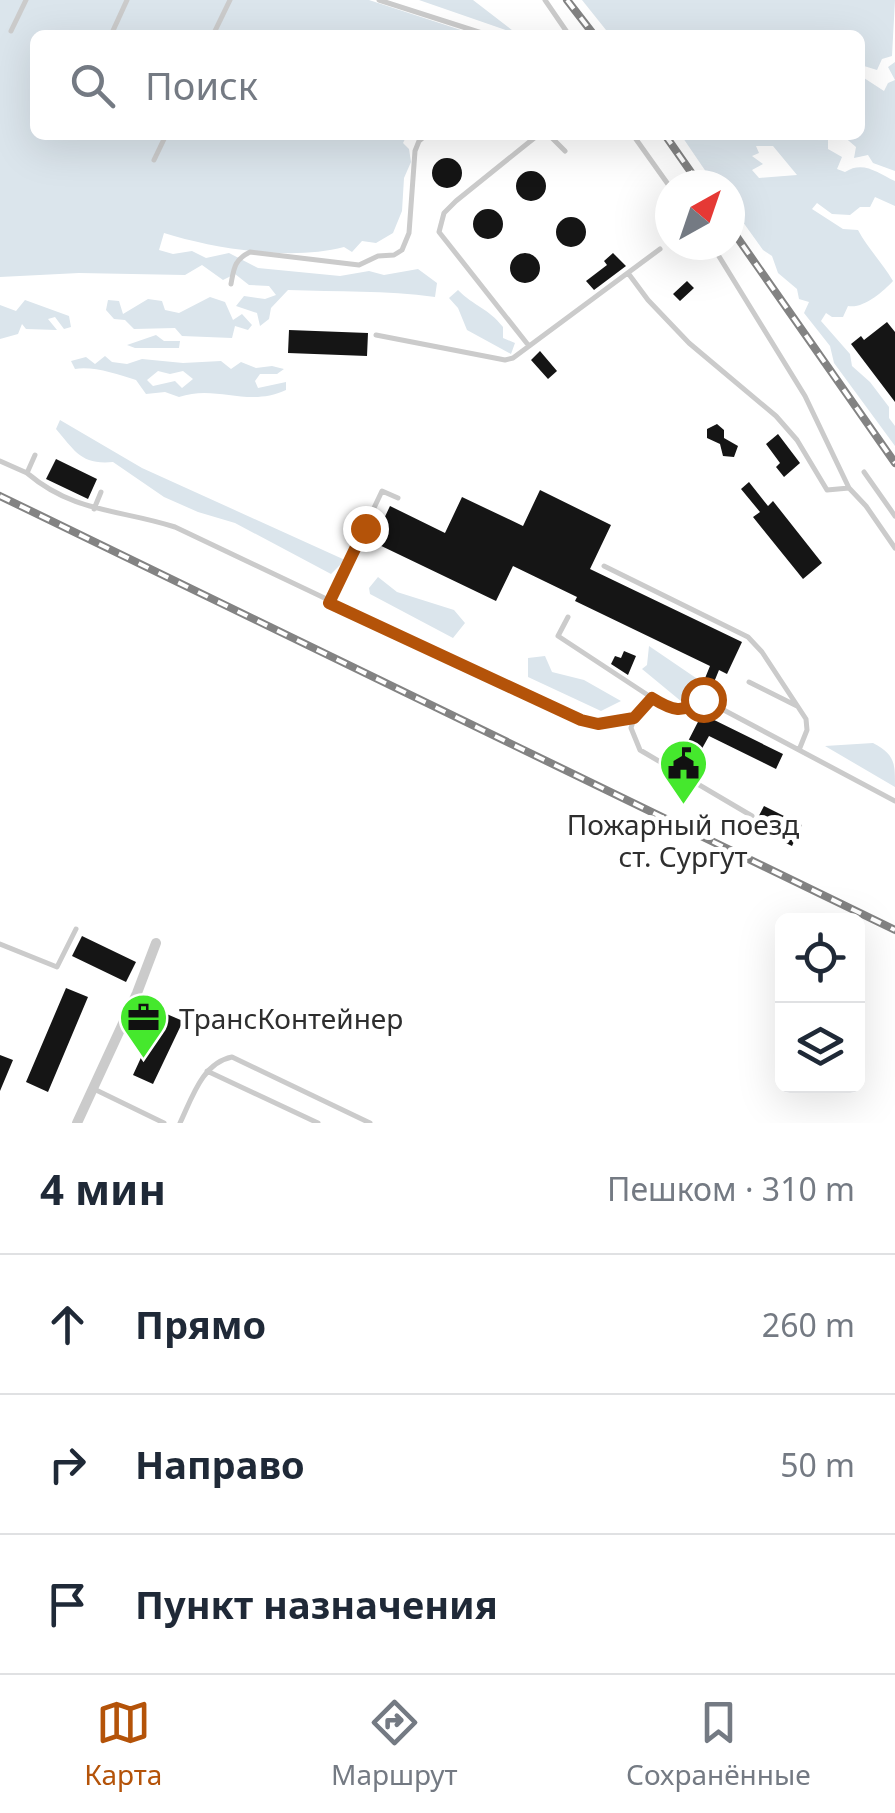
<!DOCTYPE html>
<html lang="ru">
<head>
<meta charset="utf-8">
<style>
	:root { --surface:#fff; --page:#f6f6f7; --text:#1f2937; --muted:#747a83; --line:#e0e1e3; --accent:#b45309 }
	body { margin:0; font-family:"Noto Sans",sans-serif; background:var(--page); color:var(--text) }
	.controls { position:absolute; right:30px; bottom:30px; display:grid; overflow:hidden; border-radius:15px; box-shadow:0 10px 40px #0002 }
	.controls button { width:90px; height:90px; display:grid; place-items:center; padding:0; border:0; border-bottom:2px solid var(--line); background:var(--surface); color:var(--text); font:50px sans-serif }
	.compass { position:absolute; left:655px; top:170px; width:90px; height:90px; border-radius:50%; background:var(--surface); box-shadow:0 10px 40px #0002; rotate:40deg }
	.stop { position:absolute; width:30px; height:30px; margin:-22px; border:8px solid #b45309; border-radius:50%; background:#fff }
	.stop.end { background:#b45309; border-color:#fff; box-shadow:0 2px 10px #0008 }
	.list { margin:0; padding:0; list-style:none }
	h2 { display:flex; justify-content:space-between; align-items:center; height:130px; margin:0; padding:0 40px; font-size:42px }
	h2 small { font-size:32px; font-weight:400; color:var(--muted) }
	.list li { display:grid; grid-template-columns:65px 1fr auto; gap:30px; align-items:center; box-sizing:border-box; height:140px; padding:0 40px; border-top:2px solid var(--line) }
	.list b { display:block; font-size:38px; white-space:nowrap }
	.list em { font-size:32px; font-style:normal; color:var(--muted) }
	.icon { flex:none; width:55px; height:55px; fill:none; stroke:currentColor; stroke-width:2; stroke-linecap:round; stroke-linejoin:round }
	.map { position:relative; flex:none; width:895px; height:1123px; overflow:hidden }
	.search { position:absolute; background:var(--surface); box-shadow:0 10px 40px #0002; left:30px; right:30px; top:30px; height:110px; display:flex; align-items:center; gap:25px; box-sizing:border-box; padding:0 35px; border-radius:15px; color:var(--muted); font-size:38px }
	.sheet { height:550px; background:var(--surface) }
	nav { display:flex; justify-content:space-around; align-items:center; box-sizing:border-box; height:140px; border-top:2px solid var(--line); background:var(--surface); font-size:28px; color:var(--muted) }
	nav a { display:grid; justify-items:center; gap:5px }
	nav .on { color:var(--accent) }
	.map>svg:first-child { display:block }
	.green { fill:#dbe5ec; fill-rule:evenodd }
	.building { fill:#151515 }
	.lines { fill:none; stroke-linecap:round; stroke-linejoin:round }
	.lane { stroke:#cbcbcb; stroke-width:5 }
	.street { stroke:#cbcbcb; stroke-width:10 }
	.rail-casing { stroke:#838383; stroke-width:8 }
	.rail { stroke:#fff; stroke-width:4; stroke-dasharray:11; stroke-linecap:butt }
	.route { stroke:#b45309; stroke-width:12 }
	.labels { text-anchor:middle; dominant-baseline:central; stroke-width:10; stroke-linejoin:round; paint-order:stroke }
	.poi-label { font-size:28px; fill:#2e2e2e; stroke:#fff }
</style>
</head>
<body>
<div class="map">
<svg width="895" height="1123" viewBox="0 0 895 1123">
	<rect width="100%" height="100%" fill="#fff"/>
	<path class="green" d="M 0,0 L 369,0 L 470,33 L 35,35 L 35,135 L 309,135 L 312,140 L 325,135 L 407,135 L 403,143 L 409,149 L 411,162 L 404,178 L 402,211 L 393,233 L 376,243 L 362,241 L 352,252 L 344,247 C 292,261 215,249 164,233 L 159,250 L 173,254 L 192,251 L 206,258 L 229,253 L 258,268 L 340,276 L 369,271 L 384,275 L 418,269 L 437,283 L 435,297 C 386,290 337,292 288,290 L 271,308 L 269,319 L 260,326 L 257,313 L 236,306 L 244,296 L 265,299 L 276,295 L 269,286 L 249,285 L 235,274 L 223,280 L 202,265 L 185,275 L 79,273 L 0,277 Z
		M 419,0 L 473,0 L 517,34 Z
		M 582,0 L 895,0 L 892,56 L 882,59 L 877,70 L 864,66 L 864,78 L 884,91 L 888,83 L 895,80 L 888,67 L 895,62 L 895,171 L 873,163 L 868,155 L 854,158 L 856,147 L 842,135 L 860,135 L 860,35 L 610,35 Z
		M 681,135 L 823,135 L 828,137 L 828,149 L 842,157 L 837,169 L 845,172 C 863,160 878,173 895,181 L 895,206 L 875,197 L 870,207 L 860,207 L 850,215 L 832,214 L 817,203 L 812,209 L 843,229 L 858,230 C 868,249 882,262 893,281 C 883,292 863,309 848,306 L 843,317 L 832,317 L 826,313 L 821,321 L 850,354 L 852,366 L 870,382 L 889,407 L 889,418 L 895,426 L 895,446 L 834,363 L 830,346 L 804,313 L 809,302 L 799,299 L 797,289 L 778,273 L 772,256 L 763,250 L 730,204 L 730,185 L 715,185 ZM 756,146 L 773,146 L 797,175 L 759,178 L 752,170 L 763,164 L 752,156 L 759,153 Z
		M 458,290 C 475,307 487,307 503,327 L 503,338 L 515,343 L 511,354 L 467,330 L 458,308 L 449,298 Z
		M 210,297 L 225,302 L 233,320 L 242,314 L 252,325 L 248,330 L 235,326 L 232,338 L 182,336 L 175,328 L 134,329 L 125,320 L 114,319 L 106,310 L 108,300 L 119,301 L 123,314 L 148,299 L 162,301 L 165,310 L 179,313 Z
		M 25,300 L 69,316 L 71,327 L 64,329 L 55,317 L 48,319 L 57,330 L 26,329 L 22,324 L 18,334 L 0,339 L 0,305 L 16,311 Z
		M 156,335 L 164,341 L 180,341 L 179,348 L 135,348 L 127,345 Z
		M 105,356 L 112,362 L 127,364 L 142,359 L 183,363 L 221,361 L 231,369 L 241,362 L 256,368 L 272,366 L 284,369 L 277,374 L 260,374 L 255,381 L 258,388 L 286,382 L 286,390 C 248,408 216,384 179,397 L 165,392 L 146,394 L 136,380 C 117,374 93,366 75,369 L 71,361 L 86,357 L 95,364 ZM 158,371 L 170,374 L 183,371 L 193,379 L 182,388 L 175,381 L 153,386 L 147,380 Z
		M 60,420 L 142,468 L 345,560 L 331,574 L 235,523 L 198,512 L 164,497 L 113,462 C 81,465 75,451 56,429 Z
		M 378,577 L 397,592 L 454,610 L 465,623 L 453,638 L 370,594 L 369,588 Z
		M 649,646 L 696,678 L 694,694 L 682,702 L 642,669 L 647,665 Z
		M 545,656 L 552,672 L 584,680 L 621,701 L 601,711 L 528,677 L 528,658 Z
		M 873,743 C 895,755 895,762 895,787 L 825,746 Z"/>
	<path class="building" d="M432 173a15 15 0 1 1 30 0a15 15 0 1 1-30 0Z
		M516 186a15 15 0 1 1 30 0a15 15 0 1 1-30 0Z
		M473 224a15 15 0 1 1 30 0a15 15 0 1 1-30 0Z
		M556 232a15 15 0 1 1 30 0a15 15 0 1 1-30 0Z
		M 613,253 L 626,266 L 594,290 L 586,281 L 607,265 L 604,261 Z
		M510 268a15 15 0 1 1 30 0a15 15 0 1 1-30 0Z
		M 687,281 L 694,288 L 680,301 L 673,294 Z
		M 887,322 L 895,332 L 895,402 L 851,344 L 861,336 L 864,340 Z
		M 289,330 L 368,333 L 367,356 L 288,353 Z
		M 540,351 L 557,371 L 548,379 L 531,360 Z
		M 717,424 L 724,430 L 724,438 L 738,446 L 734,457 L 723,456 L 720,444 L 707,438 L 707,429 Z
		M 778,434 L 800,463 L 784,477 L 776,467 L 780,463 L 766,444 Z
		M 56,459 L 97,479 L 88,499 L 46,479 Z
		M 749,482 L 768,506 L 773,501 L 822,563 L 803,579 L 753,517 L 760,512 L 741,489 Z
		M 540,490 L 611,525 L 590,569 L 742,642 L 727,674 L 719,670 L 710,692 L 701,688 L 710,666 L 575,601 L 577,597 L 513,566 L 496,601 L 373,542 L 390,506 L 445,533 L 462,497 L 523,526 Z
		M 624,651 L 636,656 L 628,675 L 611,664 L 615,656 L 621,658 Z
		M 702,714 L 783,754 L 776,769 L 709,736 L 689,772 L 667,759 L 667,746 L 683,751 Z
		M 764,806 L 802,825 L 792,846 L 753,827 Z
		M 82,936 L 136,962 L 126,982 L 72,956 Z
		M 66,988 L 88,997 L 48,1092 L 26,1082 Z
		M 162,1012 L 183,1021 L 153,1084 L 133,1075 Z
		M 0,1055 L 13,1060 L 0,1091 Z"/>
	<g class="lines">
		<path class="lane" d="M 379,0 L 488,35
			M 545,0 L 569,35
			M 11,31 L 26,0
			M 111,35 L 127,0
			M 213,35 L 230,0
			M 549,135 L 565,151
			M 633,135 L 670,187
			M 154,160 L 166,135
			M 712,245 L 805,396 L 849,488 L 866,506 L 895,548
			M 628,273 L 648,300 L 689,343 L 776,416 L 797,440 L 827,490 L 849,488
			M 231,284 C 234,268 234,260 250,252 L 359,265 L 378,256 L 394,255 L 402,250 L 409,233 L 415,151 L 419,141 L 426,135
			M 376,335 L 505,360 L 513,358 L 660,249
			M 529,346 L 439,232 L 444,213 L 456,201 L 538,135
			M 35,455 L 27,473 C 74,513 119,509 175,527 L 581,720 L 598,723 L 634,718
			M 0,461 L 27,473
			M 864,472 L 895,516
			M 94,509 L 101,492
			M 604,566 L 748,637 L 762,652 L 806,719 L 807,730 L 799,750
			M 329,603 L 382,491 L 398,498
			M 568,617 L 558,636 L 672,711 L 687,711 L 703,699 L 895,801
			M 749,682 L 797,706
			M 652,698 L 634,718 L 631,728 L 640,750 L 752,816
			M 0,944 L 57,967 L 76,929
			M 207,1071 L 318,1123
			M 94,1089 L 164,1123
			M 180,1123 C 192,1098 202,1063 232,1057 L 370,1123"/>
		<path class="street" d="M 77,1123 L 137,993 L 156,943"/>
		<defs>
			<path id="rail" d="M 567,0 L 594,35
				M 665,135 L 700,185
				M 730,227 L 895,463
				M 0,496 L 895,930"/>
		</defs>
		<use href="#rail" class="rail-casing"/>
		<use href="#rail" class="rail"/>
	</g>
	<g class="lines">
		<path class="route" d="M 365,528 L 329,603 L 581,720 L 598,724 L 634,718 L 652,698 C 673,711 682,714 703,699"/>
	</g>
	<defs>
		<symbol id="civic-pin" viewBox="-11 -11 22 30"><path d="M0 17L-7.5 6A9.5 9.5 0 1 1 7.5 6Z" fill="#45e82d" stroke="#fff"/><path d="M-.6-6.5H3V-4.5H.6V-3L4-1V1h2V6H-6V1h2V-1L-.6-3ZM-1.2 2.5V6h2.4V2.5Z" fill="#111"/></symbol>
		<symbol id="office-pin" viewBox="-11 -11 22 30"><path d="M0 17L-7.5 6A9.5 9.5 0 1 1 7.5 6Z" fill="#45e82d" stroke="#fff"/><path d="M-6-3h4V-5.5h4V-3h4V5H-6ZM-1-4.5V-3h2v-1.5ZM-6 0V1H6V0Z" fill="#111"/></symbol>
	</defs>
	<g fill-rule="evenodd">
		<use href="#civic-pin" x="656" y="736" width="55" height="75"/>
		<use href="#office-pin" x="116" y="990" width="55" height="75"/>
	</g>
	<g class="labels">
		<g class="poi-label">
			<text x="683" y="824">Пожарный поезд<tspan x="683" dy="32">ст. Сургут</tspan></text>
			<text x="179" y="1018" text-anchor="start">ТрансКонтейнер</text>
		</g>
	</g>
</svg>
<div class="controls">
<button><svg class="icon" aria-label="locate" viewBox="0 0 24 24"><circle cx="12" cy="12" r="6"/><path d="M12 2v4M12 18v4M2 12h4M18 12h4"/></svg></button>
<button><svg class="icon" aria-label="layers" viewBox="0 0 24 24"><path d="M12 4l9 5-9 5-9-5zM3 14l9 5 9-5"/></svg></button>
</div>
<svg class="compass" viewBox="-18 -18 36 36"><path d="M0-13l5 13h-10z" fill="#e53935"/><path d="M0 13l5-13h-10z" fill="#747a83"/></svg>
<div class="stop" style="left:703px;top:699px"></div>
<div class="stop end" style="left:365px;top:528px"></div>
<div class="search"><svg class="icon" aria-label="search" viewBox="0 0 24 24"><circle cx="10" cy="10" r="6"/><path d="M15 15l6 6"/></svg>Поиск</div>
</div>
<section class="sheet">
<h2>4 мин<small>Пешком · 310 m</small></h2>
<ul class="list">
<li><svg class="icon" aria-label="ahead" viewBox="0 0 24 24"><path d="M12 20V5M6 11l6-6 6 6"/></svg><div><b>Прямо</b></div><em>260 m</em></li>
<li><svg class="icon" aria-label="right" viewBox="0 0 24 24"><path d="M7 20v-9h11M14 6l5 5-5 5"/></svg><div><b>Направо</b></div><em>50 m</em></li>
<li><svg class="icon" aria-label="arrive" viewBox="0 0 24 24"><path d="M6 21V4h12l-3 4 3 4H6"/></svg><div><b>Пункт назначения</b></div></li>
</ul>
</section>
<nav>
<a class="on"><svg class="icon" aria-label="map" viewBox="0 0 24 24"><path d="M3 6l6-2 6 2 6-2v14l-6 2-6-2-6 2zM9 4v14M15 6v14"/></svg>Карта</a>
<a><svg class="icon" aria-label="directions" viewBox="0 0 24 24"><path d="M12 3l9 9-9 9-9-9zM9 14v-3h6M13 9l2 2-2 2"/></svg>Маршрут</a>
<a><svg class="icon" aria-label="saved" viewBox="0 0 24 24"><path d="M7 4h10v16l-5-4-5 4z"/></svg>Сохранённые</a>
</nav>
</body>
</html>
